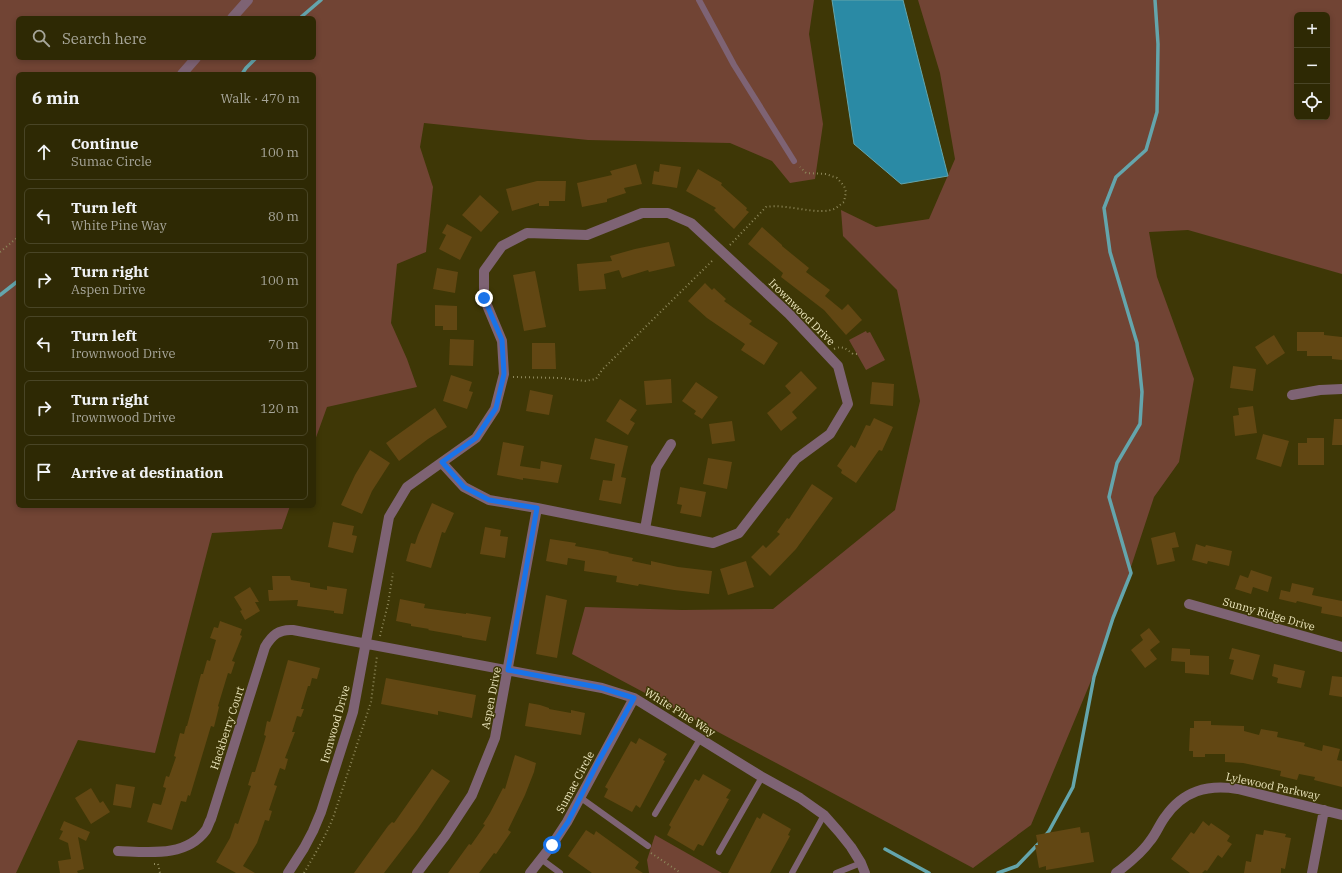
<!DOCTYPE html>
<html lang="en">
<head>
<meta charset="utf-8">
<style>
	:root { --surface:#2e2904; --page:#36310e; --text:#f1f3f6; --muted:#a7a69a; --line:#494526 }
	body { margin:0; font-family:"IBM Plex Serif",serif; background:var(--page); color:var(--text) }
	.controls { position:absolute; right:12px; top:12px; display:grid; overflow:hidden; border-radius:6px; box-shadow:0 2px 6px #0003 }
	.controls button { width:36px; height:36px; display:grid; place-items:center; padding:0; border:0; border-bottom:1px solid var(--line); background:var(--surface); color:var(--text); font:20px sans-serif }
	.stop { position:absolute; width:12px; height:12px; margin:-9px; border:3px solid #1a73e8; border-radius:50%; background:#fff }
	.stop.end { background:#1a73e8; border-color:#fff; box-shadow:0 1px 4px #0008 }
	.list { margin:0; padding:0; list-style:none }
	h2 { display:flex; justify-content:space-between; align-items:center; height:52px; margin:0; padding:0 16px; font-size:17px }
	h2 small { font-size:13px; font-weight:400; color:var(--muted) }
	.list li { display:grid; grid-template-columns:26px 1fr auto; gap:12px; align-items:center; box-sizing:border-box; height:56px; margin:0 8px 8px; padding:0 8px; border:1px solid var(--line); border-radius:6px }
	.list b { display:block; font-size:15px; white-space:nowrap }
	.list p { margin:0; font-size:13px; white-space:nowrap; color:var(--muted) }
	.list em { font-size:13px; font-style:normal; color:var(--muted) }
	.icon { flex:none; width:22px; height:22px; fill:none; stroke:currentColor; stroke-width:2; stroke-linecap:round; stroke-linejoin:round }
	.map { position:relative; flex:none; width:1342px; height:873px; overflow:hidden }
	.search { position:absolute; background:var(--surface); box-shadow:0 2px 6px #0003; left:16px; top:16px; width:300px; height:44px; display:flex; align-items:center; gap:10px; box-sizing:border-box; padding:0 14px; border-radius:6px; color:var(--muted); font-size:15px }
	.panel { position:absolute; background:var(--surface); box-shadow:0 2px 6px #0003; left:16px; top:72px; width:300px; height:436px; border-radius:6px }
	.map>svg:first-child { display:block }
	.green { fill:#714434; fill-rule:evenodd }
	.water { fill:#2a8aa5; stroke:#64a5ac }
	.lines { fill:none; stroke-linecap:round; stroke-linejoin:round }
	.stream { stroke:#64a5ac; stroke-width:3.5 }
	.building { fill:#624713 }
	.path { stroke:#8e885a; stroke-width:2; stroke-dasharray:1 3; stroke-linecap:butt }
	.lane { stroke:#7e6374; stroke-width:6 }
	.street { stroke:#7e6374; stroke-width:10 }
	.route { stroke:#1a73e8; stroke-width:5 }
	.labels { text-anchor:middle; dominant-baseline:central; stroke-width:3; stroke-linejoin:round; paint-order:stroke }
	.street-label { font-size:11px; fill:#ebe5bc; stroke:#3e3706 }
</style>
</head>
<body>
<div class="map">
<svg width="1342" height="873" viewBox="0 0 1342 873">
	<rect width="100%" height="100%" fill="#3e3706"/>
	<path class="green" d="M 0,0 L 814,0 L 809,34 L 823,124 L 815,179 L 790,183 L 772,161 L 730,143 L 588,140 L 424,123 L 420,147 L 433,187 L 426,252 L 397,264 L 391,323 L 407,359 L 417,387 L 327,407 L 314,443 L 314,74 L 18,74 L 18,506 L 290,506 L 282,529 L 212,533 L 155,753 L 78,740 L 16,873 L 0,873 ZM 18,18 L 314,18 L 314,58 L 18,58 Z
		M 918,0 L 1342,0 L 1342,274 L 1188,230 L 1149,232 L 1157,277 L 1194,379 L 1179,462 L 1154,497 L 1103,652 L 1031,825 L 973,868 L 572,654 L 585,607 L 682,610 L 773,609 L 895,510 L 920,401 L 897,290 L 843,236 L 841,210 L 876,227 L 929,219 L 955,159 L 940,73 ZM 1297,15 L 1327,15 L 1327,117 L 1297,117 Z
		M 866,331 L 867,333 L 870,332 L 885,360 L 866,370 L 849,340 Z
		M 655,835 L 722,873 L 649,873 L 647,860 Z"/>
	<path class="water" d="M 832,0 L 903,0 L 948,176 L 901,184 L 854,144 Z"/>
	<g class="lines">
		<path class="stream" d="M 300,18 L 321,0
			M 242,74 L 246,68 L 256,58
			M 0,295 L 18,281
			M 1045,836 L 1049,831 L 1073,787 L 1094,677 L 1113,618 L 1131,573 L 1109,497 L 1117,463 L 1140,424 L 1142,392 L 1137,343 L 1110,252 L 1104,208 L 1116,177 L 1146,150 L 1157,112 L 1158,44 L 1155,0
			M 885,849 L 929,873
			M 998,873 L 1017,866 L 1041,841"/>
	</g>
	<path class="building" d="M 636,164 L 642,184 L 624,188 L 626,193 L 607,199 L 607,202 L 582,207 L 577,183 L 612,175 L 610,171 Z
		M 660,164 L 681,167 L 677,188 L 652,184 L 654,171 L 659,172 Z
		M 698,169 L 722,183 L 721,185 L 747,208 L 746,210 L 749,212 L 734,229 L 714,210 L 716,208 L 686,191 Z
		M 537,181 L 566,181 L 565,201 L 549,201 L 549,206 L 539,206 L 539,203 L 512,211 L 506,189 Z
		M 480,195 L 499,212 L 481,232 L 462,215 Z
		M 447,224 L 472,237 L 460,260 L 439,249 L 446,235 L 442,233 Z
		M 762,227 L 782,245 L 782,246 L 809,268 L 806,272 L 830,290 L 825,296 L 842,310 L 848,304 L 862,320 L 846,335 L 824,310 L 781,277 L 783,273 L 748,244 Z
		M 669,242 L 675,266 L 649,272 L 648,270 L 622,278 L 619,270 L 604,274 L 606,289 L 579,291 L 577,264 L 612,261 L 610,256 L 635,249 Z
		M 437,268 L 458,272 L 455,293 L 433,289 Z
		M 535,271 L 546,327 L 524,331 L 513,275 Z
		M 705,283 L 712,290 L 714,288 L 726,299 L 724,301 L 752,321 L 749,324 L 778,343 L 764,365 L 741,350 L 745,344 L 707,318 L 688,301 Z
		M 435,305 L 457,306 L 457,330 L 443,330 L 443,326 L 435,326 Z
		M 1297,332 L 1324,332 L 1324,335 L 1342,337 L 1342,360 L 1332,359 L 1332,356 L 1307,356 L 1307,351 L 1297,351 Z
		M 1274,335 L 1285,353 L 1267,365 L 1255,347 Z
		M 450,339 L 474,340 L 473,366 L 449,365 Z
		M 532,343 L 555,343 L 556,369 L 532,369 Z
		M 1233,366 L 1256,369 L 1253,391 L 1230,388 Z
		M 801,371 L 817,388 L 792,412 L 797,418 L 781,431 L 767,413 L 791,393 L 785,386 Z
		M 451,375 L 472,382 L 469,391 L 473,392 L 467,409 L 443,401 Z
		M 671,379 L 672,403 L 646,405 L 644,381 Z
		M 696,382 L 718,397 L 702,419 L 694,414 L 696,411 L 682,401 Z
		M 872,382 L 894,384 L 893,406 L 870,404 Z
		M 530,390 L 553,395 L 549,415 L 526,411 Z
		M 620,399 L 637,410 L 630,420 L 635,423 L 628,435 L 606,421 Z
		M 1253,406 L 1257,433 L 1235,436 L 1233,416 L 1239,415 L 1238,408 Z
		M 435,408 L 447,427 L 428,439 L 399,461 L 386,443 Z
		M 874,418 L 893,427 L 882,451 L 879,450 L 856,483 L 841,473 L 842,470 L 837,466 L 851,445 L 855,448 L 866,425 L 870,426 Z
		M 1334,419 L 1342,419 L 1342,445 L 1332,445 Z
		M 732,421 L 735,441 L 712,444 L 709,424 Z
		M 1263,434 L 1289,441 L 1281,467 L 1256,459 Z
		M 595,438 L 628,446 L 621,477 L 626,478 L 621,504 L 599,500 L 603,480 L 612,481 L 615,464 L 590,459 Z
		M 1307,438 L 1324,438 L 1324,465 L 1298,465 L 1298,443 L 1307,443 Z
		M 503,442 L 524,446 L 520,466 L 540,469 L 541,461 L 562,465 L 558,483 L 523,478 L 523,480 L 497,475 Z
		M 370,450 L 390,463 L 372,491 L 362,514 L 341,505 L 355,475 Z
		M 708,458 L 732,462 L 727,489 L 703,484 Z
		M 812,484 L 833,498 L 796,549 L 770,576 L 751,557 L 763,545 L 766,548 L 780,534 L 777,532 L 787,518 L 789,519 Z
		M 680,487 L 706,492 L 701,517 L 680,513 L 682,505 L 677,504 Z
		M 432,503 L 454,513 L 445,533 L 442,532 L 431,568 L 406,561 L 411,543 L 415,544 L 418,535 Z
		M 333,522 L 354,526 L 352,535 L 357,536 L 353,553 L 328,547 Z
		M 485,527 L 501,530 L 500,536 L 508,537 L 505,558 L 480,554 Z
		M 1175,532 L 1179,547 L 1172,548 L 1175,561 L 1157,565 L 1151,538 Z
		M 550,539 L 576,543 L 575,546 L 609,552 L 608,553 L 633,558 L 632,561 L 651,565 L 651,561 L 678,567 L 712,571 L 709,594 L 674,590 L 639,584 L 638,586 L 616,582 L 617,576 L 584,571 L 585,561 L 568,558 L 567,565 L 546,561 Z
		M 1196,544 L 1205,547 L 1206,545 L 1232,551 L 1229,566 L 1208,561 L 1207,564 L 1192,560 Z
		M 746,561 L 754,587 L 728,595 L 720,569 Z
		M 1251,570 L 1272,577 L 1268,592 L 1253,587 L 1251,594 L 1235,589 L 1240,575 L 1248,578 Z
		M 272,576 L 290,576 L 291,580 L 310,583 L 310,587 L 327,590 L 327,586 L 347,589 L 343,614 L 334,613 L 334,611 L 297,606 L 298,600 L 269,601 L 268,590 L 273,590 Z
		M 1292,583 L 1314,588 L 1312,595 L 1342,601 L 1342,617 L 1321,613 L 1322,607 L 1297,601 L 1296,603 L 1279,599 L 1281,590 L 1290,592 Z
		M 250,587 L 259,602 L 255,602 L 260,611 L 245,620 L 240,611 L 242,610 L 234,597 Z
		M 546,595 L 567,600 L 557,658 L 536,654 Z
		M 400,599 L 425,604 L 424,608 L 466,614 L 466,613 L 491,617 L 486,641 L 462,637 L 462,636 L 428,630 L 429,629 L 411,626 L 411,624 L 396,621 Z
		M 220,621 L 242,629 L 240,635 L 242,636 L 232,661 L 235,662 L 231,674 L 228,673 L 218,706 L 219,707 L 214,727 L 211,726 L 190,796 L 188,795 L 186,802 L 181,801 L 172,830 L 147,822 L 153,803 L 161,805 L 166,788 L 163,787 L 166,776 L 169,777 L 176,757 L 174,756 L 180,733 L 184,734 L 186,726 L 187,726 L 201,674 L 203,674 L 207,660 L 210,661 L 216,640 L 210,638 L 214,627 L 218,628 Z
		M 1149,628 L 1160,642 L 1150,650 L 1157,659 L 1145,668 L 1131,650 L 1143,640 L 1140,635 Z
		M 1172,648 L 1190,649 L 1190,655 L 1209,656 L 1209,675 L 1185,673 L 1185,662 L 1171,661 Z
		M 1232,648 L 1260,655 L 1253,680 L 1230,674 L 1234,660 L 1229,659 Z
		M 288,660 L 320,668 L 317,679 L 312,678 L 310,686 L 308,686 L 301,709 L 304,709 L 301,717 L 297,716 L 292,732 L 295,732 L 285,758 L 288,759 L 285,770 L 280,768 L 274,785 L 277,786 L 269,810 L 272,811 L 269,821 L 265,820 L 257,843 L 243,866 L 255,873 L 236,873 L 216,862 L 230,838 L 235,823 L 238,824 L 251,786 L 248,785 L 252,772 L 255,772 L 266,736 L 264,735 L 267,721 L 270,722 L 272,716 Z
		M 1274,664 L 1305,671 L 1301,688 L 1277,683 L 1278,678 L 1272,676 Z
		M 1332,676 L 1342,677 L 1342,697 L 1329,695 Z
		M 386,678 L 476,695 L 472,718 L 438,711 L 438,715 L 381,704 Z
		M 529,703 L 540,705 L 549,708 L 549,709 L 571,713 L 571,710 L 585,713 L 581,735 L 525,726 Z
		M 1194,721 L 1211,721 L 1211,725 L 1244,726 L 1244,731 L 1259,735 L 1261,729 L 1278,732 L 1277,737 L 1305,743 L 1304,746 L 1322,751 L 1323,745 L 1340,749 L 1337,760 L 1342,761 L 1342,787 L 1314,780 L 1315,777 L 1299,774 L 1297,780 L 1280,776 L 1281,771 L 1243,763 L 1225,762 L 1225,754 L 1205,754 L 1205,757 L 1193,757 L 1193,751 L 1189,751 L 1190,728 L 1194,728 Z
		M 639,738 L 667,754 L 663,760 L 665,761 L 640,808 L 636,805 L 632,812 L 604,797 L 608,789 L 605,787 L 631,741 L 636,744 Z
		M 515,755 L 536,763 L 534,772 L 525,795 L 508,830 L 511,832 L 496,854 L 494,853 L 479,873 L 448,873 L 469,844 L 471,845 L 485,825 L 483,824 L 490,813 L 503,788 L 505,789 Z
		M 432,769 L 450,781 L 417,830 L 384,873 L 354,873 L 388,826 L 392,822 L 394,823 Z
		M 703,774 L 731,790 L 726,798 L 729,799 L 703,846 L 698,844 L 694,851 L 667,835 L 671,827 L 669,825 L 695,779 L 699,781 Z
		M 116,784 L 135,787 L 131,808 L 113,805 Z
		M 91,788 L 100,803 L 103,801 L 110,812 L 91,824 L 75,798 Z
		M 763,813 L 791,829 L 788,835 L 790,836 L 770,873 L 728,873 L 757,817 L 760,819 Z
		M 64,821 L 90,832 L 86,841 L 78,837 L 84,869 L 77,871 L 78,873 L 60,873 L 58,861 L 71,859 L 68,843 L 59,839 L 63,831 L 60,830 Z
		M 1203,821 L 1209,826 L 1211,823 L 1230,836 L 1227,841 L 1232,844 L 1222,858 L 1218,855 L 1207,871 L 1205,870 L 1202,873 L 1190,873 L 1171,859 L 1191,832 L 1194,834 Z
		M 1080,827 L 1081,833 L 1089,832 L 1094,862 L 1046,870 L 1046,866 L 1039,868 L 1035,845 L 1038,845 L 1036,835 Z
		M 586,830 L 594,835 L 596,831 L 639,862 L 635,868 L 643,873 L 592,873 L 568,856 Z
		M 1264,830 L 1286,834 L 1285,837 L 1291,838 L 1285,869 L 1281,868 L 1281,873 L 1244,873 L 1246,861 L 1251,862 L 1256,834 L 1263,835 Z"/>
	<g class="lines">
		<path class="path" d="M 730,245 L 766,207 C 787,203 820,217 836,208 C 839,206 841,204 844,202 L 846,192 L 844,186 L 837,178 L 826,174 L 806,173 L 800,167
			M 0,252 L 18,237
			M 834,349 C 843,345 846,349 853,354 L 857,354
			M 513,377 L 561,378 L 585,381 L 596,379 L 602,370 L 714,259
			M 380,636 L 388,604 L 393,573
			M 651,853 L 681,873
			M 154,864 L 158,864 L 160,873
			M 304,873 C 315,854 326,836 334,815 L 371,702 L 377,656"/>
		<path class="lane" d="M 699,0 L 734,65 L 794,161
			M 581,798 L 648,846
			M 655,814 L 700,739
			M 719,852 L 762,777
			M 541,859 L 560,873
			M 792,873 L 824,815
			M 836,873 L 861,863"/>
		<path class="street" d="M 232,18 L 248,0
			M 182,74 L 196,58
			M 1292,395 L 1320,390 L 1342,389
			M 645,529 L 656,468 L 671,444
			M 1189,604 L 1342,647
			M 118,851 C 147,852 186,858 206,830 C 208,827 209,822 211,819 L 265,647 C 272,635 279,629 293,630 L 602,688 L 634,698 L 762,777 L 800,798 L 824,815 L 839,832 L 851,847 L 861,863 L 865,873
			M 288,873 L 304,848 L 313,831 L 321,812 L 353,712 L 389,517 L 407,487 L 476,438 L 495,409 L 504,374 L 502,341 L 484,298 L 484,271 L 502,246 L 527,233 L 587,235 L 642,213 L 668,213 L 691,223 L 789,314 L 838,366 L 848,404 L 830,434 L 796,459 L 739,533 L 713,543 L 537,508 L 489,500 L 464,487 L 442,463
			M 417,873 L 445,836 L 472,795 L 495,738 L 537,508
			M 530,873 L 552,845 L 567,822 L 634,698
			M 1116,873 C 1128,864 1141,854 1150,841 C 1156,834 1159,825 1165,817 C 1183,791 1207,784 1238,789 L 1342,815
			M 1312,873 L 1324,810"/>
	</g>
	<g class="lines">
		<path class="route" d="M 484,298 L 502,340 L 504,374 L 496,408 L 476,438 L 442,462 L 464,487 L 489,500 L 537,508 L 508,670 L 602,688 L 634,698 L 597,764 L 568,822 L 552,845"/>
	</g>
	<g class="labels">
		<g class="street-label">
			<text transform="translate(802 312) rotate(45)">Irownwood Drive</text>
			<text transform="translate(1269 614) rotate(16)">Sunny Ridge Drive</text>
			<text transform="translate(491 698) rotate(-79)">Aspen Drive</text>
			<text transform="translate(680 712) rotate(32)">White Pine Way</text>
			<text transform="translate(335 724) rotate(-74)">Ironwood Drive</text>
			<text transform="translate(227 728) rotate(-72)">Hackberry Court</text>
			<text transform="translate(575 782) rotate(-62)">Sumac Circle</text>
			<text transform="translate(1273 786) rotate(12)">Lylewood Parkway</text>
		</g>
	</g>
</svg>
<div class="controls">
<button>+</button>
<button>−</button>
<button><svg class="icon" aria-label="locate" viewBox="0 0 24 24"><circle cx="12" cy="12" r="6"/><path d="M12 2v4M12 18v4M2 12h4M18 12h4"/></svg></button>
</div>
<div class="stop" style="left:552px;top:845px"></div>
<div class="stop end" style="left:484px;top:298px"></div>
<div class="search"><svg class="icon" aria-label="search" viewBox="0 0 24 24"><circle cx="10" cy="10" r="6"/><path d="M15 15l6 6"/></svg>Search here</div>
<section class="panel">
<h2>6 min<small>Walk · 470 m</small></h2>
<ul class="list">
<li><svg class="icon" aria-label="ahead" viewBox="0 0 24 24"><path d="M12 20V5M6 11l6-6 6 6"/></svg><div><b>Continue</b><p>Sumac Circle</p></div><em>100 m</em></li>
<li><svg class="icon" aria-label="left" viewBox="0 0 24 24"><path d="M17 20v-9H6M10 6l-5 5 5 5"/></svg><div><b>Turn left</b><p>White Pine Way</p></div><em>80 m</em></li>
<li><svg class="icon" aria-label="right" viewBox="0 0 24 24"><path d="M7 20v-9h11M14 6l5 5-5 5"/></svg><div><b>Turn right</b><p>Aspen Drive</p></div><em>100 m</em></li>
<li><svg class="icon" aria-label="left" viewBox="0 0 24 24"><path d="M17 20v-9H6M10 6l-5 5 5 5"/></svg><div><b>Turn left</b><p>Irownwood Drive</p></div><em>70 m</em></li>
<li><svg class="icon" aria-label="right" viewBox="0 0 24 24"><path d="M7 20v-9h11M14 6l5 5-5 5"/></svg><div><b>Turn right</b><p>Irownwood Drive</p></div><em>120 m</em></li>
<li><svg class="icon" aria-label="arrive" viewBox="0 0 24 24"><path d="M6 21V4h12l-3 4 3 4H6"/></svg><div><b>Arrive at destination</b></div></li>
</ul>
</section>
</div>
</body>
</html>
